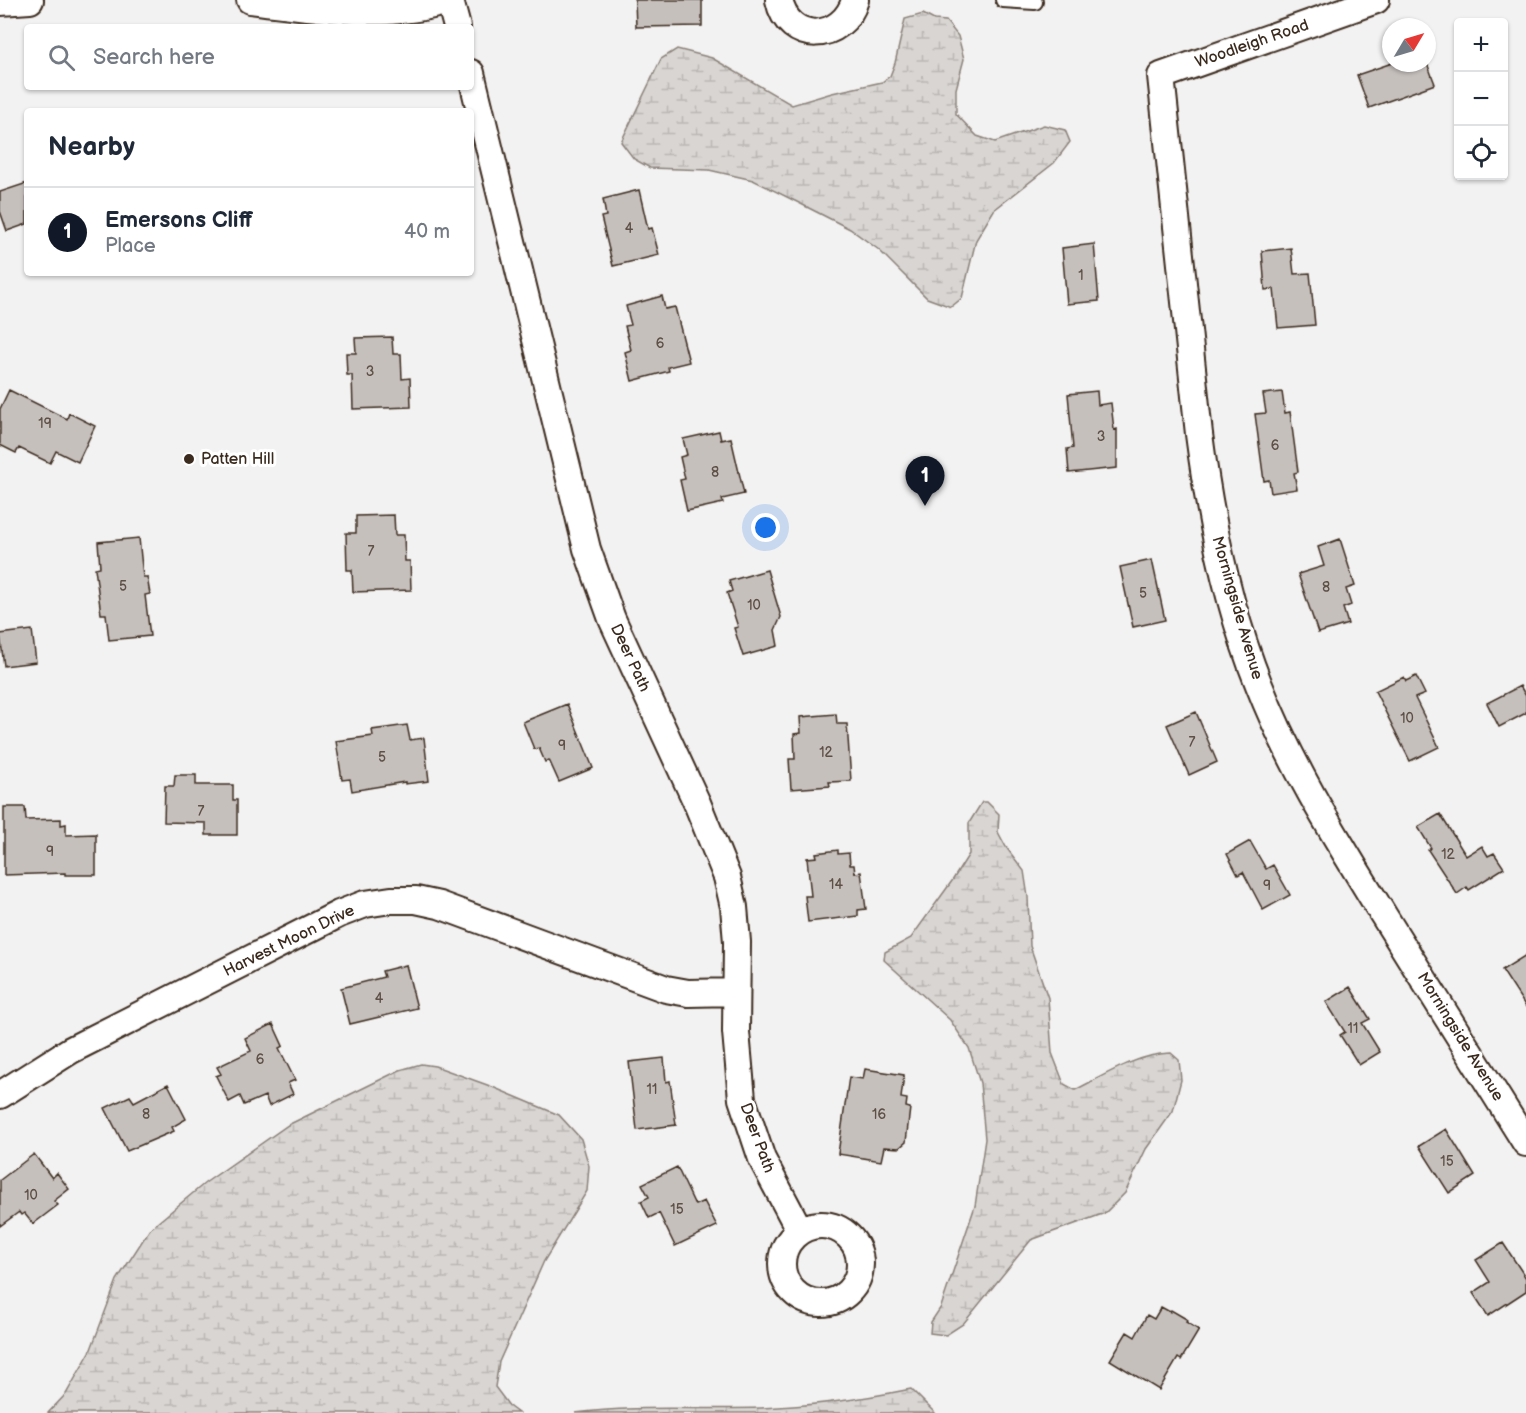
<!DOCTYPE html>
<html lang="en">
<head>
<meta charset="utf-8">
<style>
	:root { --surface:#fff; --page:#f2f2f3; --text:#1f2937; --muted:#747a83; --line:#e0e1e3; --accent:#111827 }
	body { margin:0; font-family:"Balsamiq Sans",sans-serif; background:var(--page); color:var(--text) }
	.controls { position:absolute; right:18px; top:18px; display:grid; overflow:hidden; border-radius:6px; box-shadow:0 2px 4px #0004 }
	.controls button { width:54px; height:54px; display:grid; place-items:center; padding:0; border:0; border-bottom:2px solid var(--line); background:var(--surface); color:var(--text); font:30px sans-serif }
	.compass { position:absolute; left:1382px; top:18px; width:54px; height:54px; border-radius:50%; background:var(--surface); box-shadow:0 2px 4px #0004; rotate:52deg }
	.you { position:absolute; left:766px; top:528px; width:21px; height:21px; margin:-15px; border:4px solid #fff; border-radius:50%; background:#1a73e8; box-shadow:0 0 0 9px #1a73e833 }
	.badge { display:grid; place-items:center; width:39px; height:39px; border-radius:50%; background:var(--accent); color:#fff; font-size:20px; font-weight:700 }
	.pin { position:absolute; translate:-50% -50px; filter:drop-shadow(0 2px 3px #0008) }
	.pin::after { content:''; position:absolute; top:32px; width:21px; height:18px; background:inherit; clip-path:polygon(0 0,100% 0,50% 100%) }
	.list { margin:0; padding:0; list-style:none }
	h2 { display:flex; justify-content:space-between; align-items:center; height:78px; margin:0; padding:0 24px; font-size:26px }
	h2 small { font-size:20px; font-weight:400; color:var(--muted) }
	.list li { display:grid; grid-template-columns:39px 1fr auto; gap:18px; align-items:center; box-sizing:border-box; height:90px; padding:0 24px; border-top:2px solid var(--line) }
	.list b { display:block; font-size:22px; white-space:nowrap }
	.list p { margin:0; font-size:20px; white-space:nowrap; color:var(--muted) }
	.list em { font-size:20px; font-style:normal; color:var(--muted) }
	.icon { flex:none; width:33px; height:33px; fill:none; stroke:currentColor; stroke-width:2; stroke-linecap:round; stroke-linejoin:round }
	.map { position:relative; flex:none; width:1526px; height:1413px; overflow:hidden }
	.search { position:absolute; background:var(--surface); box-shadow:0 2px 4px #0004; left:24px; top:24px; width:450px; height:66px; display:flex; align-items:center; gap:15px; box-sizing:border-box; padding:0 21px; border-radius:6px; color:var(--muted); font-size:22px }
	.panel { position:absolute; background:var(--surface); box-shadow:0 2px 4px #0004; left:24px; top:108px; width:450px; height:168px; border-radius:6px }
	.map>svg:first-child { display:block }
	.wetland { fill:url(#wetland-marsh); stroke:#8a8078; stroke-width:1.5 }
	.building { fill:#c6c0bd; stroke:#3b2a1e; stroke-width:1.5 }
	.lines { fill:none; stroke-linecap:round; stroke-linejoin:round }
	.service-casing { stroke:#3b2a1e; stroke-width:18 }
	.minor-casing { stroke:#3b2a1e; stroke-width:30 }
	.service { stroke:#fff; stroke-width:14 }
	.minor { stroke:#fff; stroke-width:26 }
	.poi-dot { fill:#3b2a1e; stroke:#fff; stroke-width:2 }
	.labels { text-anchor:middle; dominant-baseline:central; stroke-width:6; stroke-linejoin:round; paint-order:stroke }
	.number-label { font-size:14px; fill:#5e5046 }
	.street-label { font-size:16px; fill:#3b2a1e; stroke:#fff }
	.poi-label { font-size:16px; fill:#3b2a1e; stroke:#fff; text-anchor:start }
</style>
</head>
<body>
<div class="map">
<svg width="1526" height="1413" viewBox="0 0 1526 1413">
	<defs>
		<pattern id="wetland-marsh" width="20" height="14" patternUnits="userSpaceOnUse" patternTransform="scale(1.5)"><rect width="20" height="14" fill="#d8d5d2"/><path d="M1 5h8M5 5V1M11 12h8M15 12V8" fill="none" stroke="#bab7b4"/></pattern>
	</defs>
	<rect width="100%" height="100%" fill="#f3f2f2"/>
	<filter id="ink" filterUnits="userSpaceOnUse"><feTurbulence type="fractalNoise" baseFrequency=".0167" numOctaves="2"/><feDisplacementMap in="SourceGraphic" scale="12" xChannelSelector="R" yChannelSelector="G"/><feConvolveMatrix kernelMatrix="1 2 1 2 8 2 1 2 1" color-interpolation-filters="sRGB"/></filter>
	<g filter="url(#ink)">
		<path class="wetland" d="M 923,14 L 934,20 L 946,21 L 958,36 L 964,59 L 956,89 L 956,114 L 977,136 L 995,142 L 1044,125 L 1065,130 L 1070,142 L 1054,163 L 994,210 L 976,240 L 962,298 L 951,307 L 927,298 L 879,250 L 850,229 L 795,201 L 753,180 L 709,170 L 650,168 L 634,159 L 621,142 L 661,59 L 677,49 L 712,58 L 792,105 L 832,93 L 882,82 L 890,76 L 895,63 L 905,19 Z
			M 982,802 L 987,802 L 999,814 L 998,832 L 1006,847 L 1024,871 L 1028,897 L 1030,946 L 1048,998 L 1052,1053 L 1064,1084 L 1075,1090 C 1105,1075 1137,1054 1171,1053 L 1179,1060 L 1181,1080 L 1173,1111 L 1146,1149 L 1125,1193 L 1105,1213 L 1031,1240 L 963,1324 L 946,1335 L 930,1333 L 931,1322 L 941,1307 L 975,1206 L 985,1139 L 980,1083 L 969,1048 L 950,1020 L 884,960 L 885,952 L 911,938 L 952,881 L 969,854 L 969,823 Z
			M 421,1064 L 435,1066 L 490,1086 L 559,1115 L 581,1139 L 589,1166 L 587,1191 L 544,1261 L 499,1362 L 495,1387 L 510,1407 L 518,1413 L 48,1413 L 66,1394 L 90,1352 L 117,1280 L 150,1229 L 205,1183 L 288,1125 L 400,1070 Z
			M 911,1389 L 935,1413 L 575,1413 C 637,1405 699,1410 761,1408 C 812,1406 862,1399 911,1389 Z"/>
		<path class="building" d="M 635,0 L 702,0 L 702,26 L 636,27 Z
			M 1392,63 L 1427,63 L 1435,84 L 1369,108 L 1357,75 Z
			M 27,183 L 27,224 L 7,231 L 0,211 L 0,192 Z
			M 639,190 L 648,229 L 652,228 L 659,255 L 613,266 L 601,217 L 606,216 L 603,199 Z
			M 1094,244 L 1099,301 L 1067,304 L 1062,248 Z
			M 1291,248 L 1294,274 L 1310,273 L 1315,325 L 1278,328 L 1274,289 L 1265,290 L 1262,251 Z
			M 662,296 L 665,309 L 675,307 L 689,362 L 668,367 L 669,371 L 632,381 L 625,352 L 631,350 L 625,326 L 631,325 L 626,306 Z
			M 392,337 L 393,354 L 401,354 L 402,379 L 410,378 L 411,407 L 353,409 L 352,375 L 347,375 L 346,353 L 356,353 L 355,338 Z
			M 9,390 L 67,419 L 69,413 L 95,426 L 78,462 L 56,451 L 50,463 L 19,448 L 16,453 L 0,445 L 0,409 Z
			M 1097,391 L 1098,405 L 1111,403 L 1114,430 L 1117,429 L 1117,468 L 1069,473 L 1067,449 L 1073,448 L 1068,394 Z
			M 1282,392 L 1285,413 L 1290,412 L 1298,472 L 1294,473 L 1297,489 L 1271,493 L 1269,480 L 1264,481 L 1255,414 L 1266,413 L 1263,394 Z
			M 719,431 L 721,440 L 731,438 L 744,494 L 722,499 L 723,503 L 687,511 L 680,480 L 685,479 L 680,457 L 687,455 L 683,439 Z
			M 394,515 L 395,535 L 404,535 L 405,561 L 410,561 L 411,590 L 353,592 L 352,570 L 347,570 L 346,533 L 356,533 L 356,516 Z
			M 139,538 L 143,577 L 147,577 L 150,594 L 145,595 L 150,636 L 109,640 L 106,614 L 101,614 L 95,568 L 100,567 L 98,542 Z
			M 1340,539 L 1355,586 L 1346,589 L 1351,605 L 1343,608 L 1348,624 L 1318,633 L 1298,574 L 1324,566 L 1318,547 Z
			M 1152,560 L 1165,620 L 1133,627 L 1120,567 Z
			M 767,570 L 781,617 L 775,630 L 778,646 L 743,656 L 734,628 L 738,627 L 727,593 L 732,591 L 729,581 Z
			M 32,630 L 36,662 L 4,666 L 0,634 Z
			M 1416,676 L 1425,694 L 1415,698 L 1439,747 L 1410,761 L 1375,691 L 1404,677 L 1406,681 Z
			M 1520,686 L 1526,696 L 1526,713 L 1499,727 L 1487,703 Z
			M 567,704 L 593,768 L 559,782 L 549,760 L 545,762 L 539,748 L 534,749 L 523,722 Z
			M 1196,712 L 1217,762 L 1189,775 L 1167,725 Z
			M 836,714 L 837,724 L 847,724 L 851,781 L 829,782 L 830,786 L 791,789 L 789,759 L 795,759 L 794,734 L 801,733 L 800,717 Z
			M 407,725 L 410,740 L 424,738 L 429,781 L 405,784 L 405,782 L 352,791 L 350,779 L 342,780 L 336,741 L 373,736 L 372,730 Z
			M 175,775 L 196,775 L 196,785 L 233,785 L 233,800 L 237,800 L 237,835 L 206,835 L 206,823 L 164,822 L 165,786 L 174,786 Z
			M 4,807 L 25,807 L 26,820 L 61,819 L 61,825 L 66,824 L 66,835 L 96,834 L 96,875 L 65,875 L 65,873 L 4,875 Z
			M 1440,814 L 1466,856 L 1482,846 L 1488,856 L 1494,853 L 1504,868 L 1469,890 L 1467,887 L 1457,894 L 1428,850 L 1431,848 L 1418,827 Z
			M 1250,841 L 1266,869 L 1273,865 L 1290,895 L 1263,910 L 1243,872 L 1238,875 L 1227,854 Z
			M 838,850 L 838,854 L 849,853 L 850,865 L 854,865 L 855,873 L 861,872 L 866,909 L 858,910 L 858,916 L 808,922 L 805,896 L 811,896 L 807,858 L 817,857 L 816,853 Z
			M 1526,955 L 1526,1007 L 1502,970 Z
			M 406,965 L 417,1008 L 350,1024 L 341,988 L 384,977 L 382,971 Z
			M 1350,987 L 1370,1019 L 1362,1023 L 1380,1052 L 1359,1065 L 1340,1035 L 1345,1032 L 1326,1002 Z
			M 273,1024 L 283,1046 L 279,1048 L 295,1080 L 288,1083 L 293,1094 L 269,1106 L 265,1096 L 244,1105 L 240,1096 L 229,1102 L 216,1076 L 221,1074 L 217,1067 L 251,1051 L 245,1038 Z
			M 664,1058 L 666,1082 L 670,1081 L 676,1125 L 637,1130 L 629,1062 Z
			M 865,1069 L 904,1075 L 901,1098 L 907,1099 L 906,1107 L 910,1108 L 906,1142 L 899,1148 L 884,1147 L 881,1161 L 838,1154 L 849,1077 L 863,1079 Z
			M 168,1084 L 186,1119 L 172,1127 L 174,1131 L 127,1151 L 105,1108 L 130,1096 L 134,1102 Z
			M 1446,1129 L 1475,1176 L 1449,1193 L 1419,1146 Z
			M 34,1154 L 52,1178 L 57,1173 L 69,1189 L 54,1201 L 58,1205 L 33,1224 L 24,1213 L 21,1215 L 19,1212 L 0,1226 L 0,1180 Z
			M 677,1167 L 695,1205 L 704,1201 L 717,1226 L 675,1246 L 659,1213 L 649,1218 L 641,1201 L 649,1197 L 642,1184 Z
			M 1503,1243 L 1526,1278 L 1526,1291 L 1488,1316 L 1473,1293 L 1490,1282 L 1476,1260 Z
			M 1161,1307 L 1170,1312 L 1171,1310 L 1188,1320 L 1186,1322 L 1199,1330 L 1181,1360 L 1178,1358 L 1159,1390 L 1110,1360 L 1127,1332 L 1135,1337 L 1147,1315 L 1154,1319 Z"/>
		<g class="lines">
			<defs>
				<path id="service" d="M 1003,0 L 1035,2"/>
				<path id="minor" d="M 250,0 C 317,8 385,21 451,0
					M 779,0 C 788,45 843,42 855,0
					M 1376,0 L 1161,76 L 1199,434 C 1210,519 1227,605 1259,685 C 1291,767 1338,841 1384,916 C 1431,992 1479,1067 1526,1143
					M 450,1 L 457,27
					M 0,2 L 30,0
					M 471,73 L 587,549 L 612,619 L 697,803 L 727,877 L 734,907 L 737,942 L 736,1032 L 742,1099 L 762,1159 L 800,1231
					M 0,1095 L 71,1050 L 339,914 L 365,904 L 391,900 L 416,900 L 439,905 L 666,989 L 688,993 L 736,992
					M782 1264a39 39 0 1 1 78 0a39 39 0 1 1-78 0Z"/>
			</defs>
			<use href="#service" class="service-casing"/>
			<use href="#minor" class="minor-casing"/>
			<use href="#service" class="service"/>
			<use href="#minor" class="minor"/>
		</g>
	</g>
	<circle class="poi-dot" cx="189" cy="459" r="6"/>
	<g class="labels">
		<g class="number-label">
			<text x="629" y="228">4</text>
			<text x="1081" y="275">1</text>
			<text x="660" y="343">6</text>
			<text x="370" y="371">3</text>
			<text x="45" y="423">19</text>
			<text x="1101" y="436">3</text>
			<text x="1275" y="445">6</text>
			<text x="715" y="472">8</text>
			<text x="371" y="551">7</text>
			<text x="123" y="586">5</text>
			<text x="1326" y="587">8</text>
			<text x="1143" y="593">5</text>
			<text x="754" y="605">10</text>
			<text x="1407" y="718">10</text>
			<text x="1192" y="742">7</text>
			<text x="562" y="745">9</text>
			<text x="826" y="752">12</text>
			<text x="382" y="757">5</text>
			<text x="201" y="811">7</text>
			<text x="50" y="851">9</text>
			<text x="1448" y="854">12</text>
			<text x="836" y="884">14</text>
			<text x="1267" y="885">9</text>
			<text x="379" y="998">4</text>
			<text x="1353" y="1028">11</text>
			<text x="260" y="1059">6</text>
			<text x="652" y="1089">11</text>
			<text x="146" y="1114">8</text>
			<text x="879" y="1114">16</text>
			<text x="1447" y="1161">15</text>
			<text x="31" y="1195">10</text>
			<text x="677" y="1209">15</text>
		</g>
		<g class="street-label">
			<text transform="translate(1252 44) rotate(-19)">Woodleigh Road</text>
			<text transform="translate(1237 608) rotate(74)">Morningside Avenue</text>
			<text transform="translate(630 658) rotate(65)">Deer Path</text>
			<text transform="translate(289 941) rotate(-26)">Harvest Moon Drive</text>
			<text transform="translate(1460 1037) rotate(58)">Morningside Avenue</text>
			<text transform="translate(757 1138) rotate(70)">Deer Path</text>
		</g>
		<g class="poi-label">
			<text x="201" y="459">Patten Hill</text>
		</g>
	</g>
</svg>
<div class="controls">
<button>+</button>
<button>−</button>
<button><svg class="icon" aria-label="locate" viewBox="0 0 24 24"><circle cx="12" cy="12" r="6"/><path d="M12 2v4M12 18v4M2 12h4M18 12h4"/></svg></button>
</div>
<svg class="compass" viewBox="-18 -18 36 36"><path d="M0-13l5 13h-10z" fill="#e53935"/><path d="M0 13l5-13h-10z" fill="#747a83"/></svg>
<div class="you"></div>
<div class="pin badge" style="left:925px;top:506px">1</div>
<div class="search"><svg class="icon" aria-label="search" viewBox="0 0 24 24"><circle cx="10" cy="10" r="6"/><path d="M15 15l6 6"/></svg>Search here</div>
<section class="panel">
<h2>Nearby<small></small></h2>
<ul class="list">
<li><span class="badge">1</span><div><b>Emersons Cliff</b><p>Place</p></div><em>40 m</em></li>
</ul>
</section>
</div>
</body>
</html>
